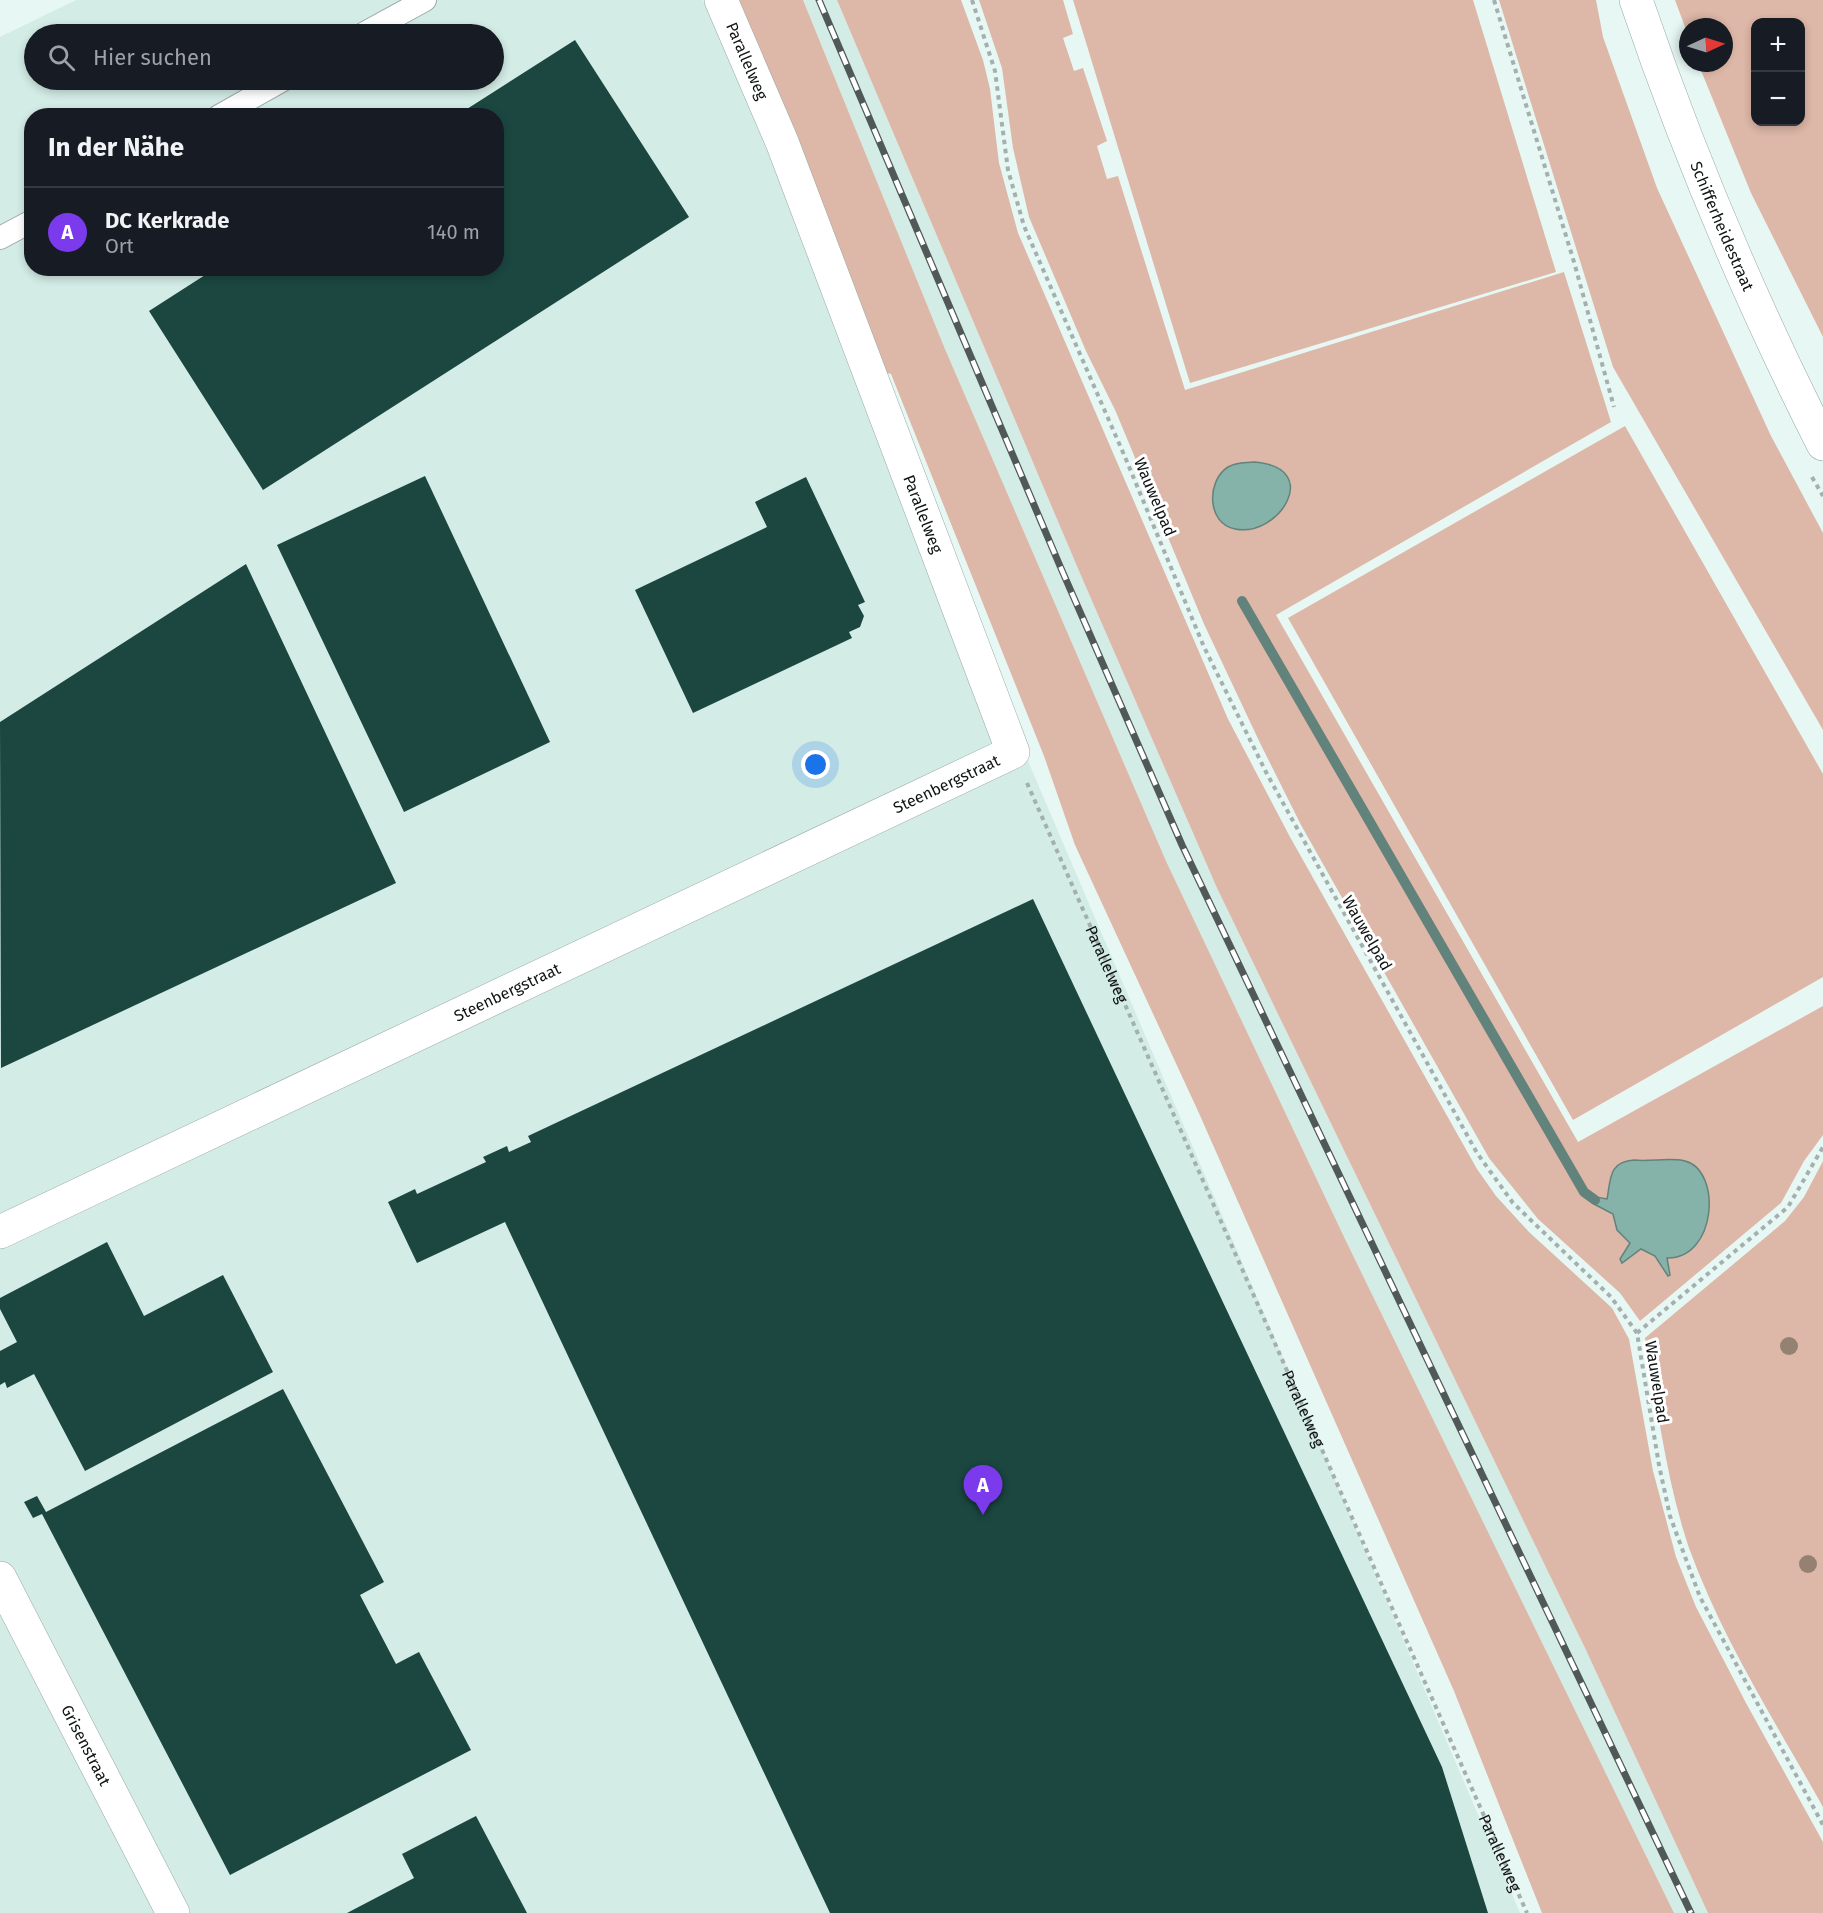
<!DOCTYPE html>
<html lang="de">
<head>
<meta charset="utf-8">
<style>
	:root { --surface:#171b24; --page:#20242c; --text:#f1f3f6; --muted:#9ea1a6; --line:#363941; --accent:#7c3aed }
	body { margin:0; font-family:"Fira Sans",sans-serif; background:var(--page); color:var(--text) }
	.controls { position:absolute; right:18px; top:18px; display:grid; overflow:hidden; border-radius:12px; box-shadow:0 3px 9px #0003 }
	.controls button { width:54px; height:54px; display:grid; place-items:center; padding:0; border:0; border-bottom:2px solid var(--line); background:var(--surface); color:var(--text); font:30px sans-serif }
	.compass { position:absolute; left:1679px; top:18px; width:54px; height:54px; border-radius:50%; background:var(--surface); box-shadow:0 3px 9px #0003; rotate:86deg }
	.you { position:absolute; left:816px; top:765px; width:21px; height:21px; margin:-15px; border:4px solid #fff; border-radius:50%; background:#1a73e8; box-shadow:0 0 0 9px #1a73e833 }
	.badge { display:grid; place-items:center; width:39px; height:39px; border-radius:50%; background:var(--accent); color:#fff; font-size:20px; font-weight:700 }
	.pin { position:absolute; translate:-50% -50px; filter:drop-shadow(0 2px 3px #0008) }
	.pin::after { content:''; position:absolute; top:32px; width:21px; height:18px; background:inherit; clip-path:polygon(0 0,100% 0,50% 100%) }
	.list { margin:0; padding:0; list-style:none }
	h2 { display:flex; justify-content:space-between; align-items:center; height:78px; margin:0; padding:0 24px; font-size:26px }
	h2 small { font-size:20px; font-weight:400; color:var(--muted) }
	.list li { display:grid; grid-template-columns:39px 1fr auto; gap:18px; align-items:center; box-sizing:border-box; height:90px; padding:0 24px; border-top:2px solid var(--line) }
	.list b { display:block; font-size:22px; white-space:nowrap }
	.list p { margin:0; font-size:20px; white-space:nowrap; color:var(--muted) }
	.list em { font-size:20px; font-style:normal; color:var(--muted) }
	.icon { flex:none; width:33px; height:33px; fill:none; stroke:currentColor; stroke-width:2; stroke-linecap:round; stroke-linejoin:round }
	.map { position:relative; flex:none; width:1823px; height:1913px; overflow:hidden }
	.search { position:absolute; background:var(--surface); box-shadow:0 3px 9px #0003; left:24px; top:24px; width:480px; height:66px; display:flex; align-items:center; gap:15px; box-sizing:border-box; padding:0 21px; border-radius:33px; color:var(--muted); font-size:22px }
	.panel { position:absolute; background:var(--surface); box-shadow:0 3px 9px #0003; left:24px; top:108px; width:480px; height:168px; border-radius:24px }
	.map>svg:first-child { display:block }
	.built { fill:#d3ece6; fill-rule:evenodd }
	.green { fill:#ddb7a7; fill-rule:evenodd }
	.water { fill:#85b2a9; stroke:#62837c; stroke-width:1.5 }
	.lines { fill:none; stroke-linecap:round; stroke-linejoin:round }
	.stream { stroke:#62837c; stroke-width:10 }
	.building { fill:#1b4740 }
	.service-casing { stroke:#9aa9a6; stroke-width:24 }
	.minor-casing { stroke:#9aa9a6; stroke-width:34 }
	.tertiary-casing { stroke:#9aa9a6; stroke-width:34 }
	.path { stroke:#a4b0ad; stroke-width:4; stroke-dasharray:4.5 4.5; stroke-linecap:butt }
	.service { stroke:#fff; stroke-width:22 }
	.minor { stroke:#fff; stroke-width:33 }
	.tertiary { stroke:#fff; stroke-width:33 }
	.rail-casing { stroke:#515958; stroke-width:7 }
	.rail { stroke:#fff; stroke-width:4.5; stroke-dasharray:14; stroke-linecap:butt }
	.tree { fill:#948172 }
	.labels { text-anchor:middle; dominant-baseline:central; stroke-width:6; stroke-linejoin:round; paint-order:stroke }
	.street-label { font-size:16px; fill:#0f1413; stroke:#fff }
</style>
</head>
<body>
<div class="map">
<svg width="1823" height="1913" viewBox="0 0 1823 1913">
	<rect width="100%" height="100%" fill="#e7f7f3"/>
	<path class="built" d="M 76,0 L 703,0 L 1520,1913 L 0,1913 L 0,37 ZM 34,34 L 494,34 L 494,80 L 34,80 ZM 32,116 L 496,116 L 496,268 L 32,268 Z
		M 803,0 L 837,0 L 1079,571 L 1217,888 L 1585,1648 L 1708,1913 L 1674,1913 L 1345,1239 L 1166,861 L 945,349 Z"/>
	<path class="green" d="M 738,0 L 803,0 L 945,349 L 1166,861 L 1345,1239 L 1674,1913 L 1542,1913 L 1454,1691 L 1198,1111 L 1075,845 L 1044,756 L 891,374 L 887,373 Z
		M 837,0 L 961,0 L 983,60 L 990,89 L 999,163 L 1018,233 L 1228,719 L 1290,837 L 1477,1169 L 1496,1196 L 1529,1232 L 1612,1308 L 1629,1339 L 1653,1471 L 1676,1557 L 1696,1607 L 1746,1703 L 1823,1842 L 1823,1913 L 1708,1913 L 1585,1648 L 1217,888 L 1079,571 Z
		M 979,0 L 1063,0 L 1073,34 L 1063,38 L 1074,71 L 1083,68 L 1107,141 L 1097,146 L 1107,179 L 1118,176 L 1185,390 L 1564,272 L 1611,422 L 1276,615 L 1578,1142 L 1823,1006 L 1823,1135 L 1804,1161 L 1781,1203 L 1640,1321 L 1620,1293 L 1538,1219 L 1489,1158 L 1301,825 L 1260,743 L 1204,624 L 1116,412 L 1086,351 L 1029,217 L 1013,148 L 1002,68 ZM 1254,462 C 1272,463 1284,466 1291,484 L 1217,480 L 1228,467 ZM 1630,1160 L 1686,1161 L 1702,1174 L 1707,1186 L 1667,1258 L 1670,1275 L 1668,1276 L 1655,1256 L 1641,1249 L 1623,1263 L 1621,1259 L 1631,1243 C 1620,1236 1618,1225 1613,1215 C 1610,1208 1601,1202 1596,1197 L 1607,1200 C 1611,1181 1607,1165 1630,1160 Z
		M 1073,0 L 1473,0 L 1556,272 L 1190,383 Z
		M 1499,0 L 1596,0 L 1603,37 L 1657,188 L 1771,436 L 1823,533 L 1823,730 L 1613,367 Z
		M 1675,0 L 1823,0 L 1823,337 L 1751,193 L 1698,63 L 1724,63 L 1724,27 L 1688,27 L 1688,35 ZM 1800,22 L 1800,122 L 1756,122 L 1756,22 Z
		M 1625,426 L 1823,774 L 1823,977 L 1573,1120 L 1288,618 Z
		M 1823,1161 L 1823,1807 C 1776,1723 1722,1639 1689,1548 C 1666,1480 1658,1408 1645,1338 L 1785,1221 L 1804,1197 Z"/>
	<path class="water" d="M 1254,462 C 1324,467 1279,538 1235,529 C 1207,524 1206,481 1228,467 C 1236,462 1245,463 1254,462 Z
		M 1634,1160 C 1650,1162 1670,1157 1685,1161 C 1722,1170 1717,1259 1667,1258 L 1670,1275 L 1668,1276 L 1655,1256 L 1641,1249 L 1622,1263 L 1620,1259 L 1630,1243 L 1617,1230 L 1613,1214 L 1594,1204 L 1596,1197 L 1607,1199 C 1611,1179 1608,1162 1634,1160 Z"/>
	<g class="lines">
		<path class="stream" d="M 1242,601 L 1584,1192 L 1595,1200"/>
	</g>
	<path class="building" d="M 575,40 L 689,217 L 263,490 L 149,311 L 216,268 L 496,268 L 496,116 L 456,116 Z
		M 425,476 L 550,742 L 404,812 L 277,545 Z
		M 806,477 L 865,602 L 858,605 L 864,616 L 860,627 L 849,632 L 852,638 L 693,713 L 635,590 L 767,527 L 755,502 Z
		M 246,564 L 396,883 L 1,1068 L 0,722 Z
		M 1033,899 L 1442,1767 L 1488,1913 L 830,1913 L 505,1222 L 417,1263 L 388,1202 L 415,1189 L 417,1194 L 486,1162 L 483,1157 L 507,1146 L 509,1152 L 531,1142 L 528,1136 Z
		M 107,1242 L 144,1316 L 223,1275 L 273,1372 L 85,1471 L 34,1374 L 7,1388 L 5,1382 L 0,1385 L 0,1351 L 17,1342 L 0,1309 L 0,1298 Z
		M 283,1389 L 384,1582 L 360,1595 L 396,1664 L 419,1652 L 471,1750 L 230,1875 L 42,1514 L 33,1518 L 24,1502 L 37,1496 L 46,1512 Z
		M 476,1816 L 527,1913 L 347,1913 L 414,1878 L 402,1854 Z"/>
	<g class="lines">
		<defs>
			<path id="service" d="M 363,34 L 425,0
				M 219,116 L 283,80
				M 0,238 L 32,221"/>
			<g id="minor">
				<path id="s2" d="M 0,1232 L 1013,752 L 782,142 L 721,0"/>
				<path id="s3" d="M 0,1578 L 173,1913"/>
			</g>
			<g id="tertiary">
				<path id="s4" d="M 1636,0 C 1688,153 1750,300 1823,444"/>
			</g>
		</defs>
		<use href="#service" class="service-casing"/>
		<use href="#minor" class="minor-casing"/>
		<use href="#tertiary" class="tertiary-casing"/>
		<g class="path">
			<path d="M 972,0 L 995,71 L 1008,170 L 1024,226 L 1125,457 L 1204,647 L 1267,774 L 1477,1153 L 1513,1203 L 1611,1297 L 1637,1333 L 1659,1465 L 1670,1516 L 1684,1554 L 1700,1597 L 1823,1825"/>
			<path d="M 1494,0 L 1574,262 L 1614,407"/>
			<path d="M 1812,477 L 1823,496"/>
			<path id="s1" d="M 1027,783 L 1527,1913"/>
			<path d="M 1637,1333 L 1788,1207 L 1823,1147"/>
		</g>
		<use href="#service" class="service"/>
		<use href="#minor" class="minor"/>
		<use href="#tertiary" class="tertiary"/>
		<defs>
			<path id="rail" d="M 819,0 L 1060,566 L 1182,845 L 1691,1913"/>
		</defs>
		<use href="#rail" class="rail-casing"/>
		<use href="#rail" class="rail"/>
	</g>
	<g class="tree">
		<circle cx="1789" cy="1346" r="9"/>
		<circle cx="1808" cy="1564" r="9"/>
	</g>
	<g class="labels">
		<g class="street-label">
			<text transform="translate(747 61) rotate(67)">Parallelweg</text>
			<text stroke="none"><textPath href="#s4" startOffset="242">Schifferheidestraat</textPath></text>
			<text transform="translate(1155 497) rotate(67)">Wauwelpad</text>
			<text transform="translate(923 514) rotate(69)">Parallelweg</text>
			<text stroke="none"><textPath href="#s2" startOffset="1047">Steenbergstraat</textPath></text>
			<text transform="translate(1367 933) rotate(60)">Wauwelpad</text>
			<text stroke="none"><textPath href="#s1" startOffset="198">Parallelweg</textPath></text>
			<text stroke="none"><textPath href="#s2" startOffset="561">Steenbergstraat</textPath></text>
			<text transform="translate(1657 1382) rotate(81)">Wauwelpad</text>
			<text stroke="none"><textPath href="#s1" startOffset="684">Parallelweg</textPath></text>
			<text stroke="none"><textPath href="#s3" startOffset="188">Grisenstraat</textPath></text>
			<text stroke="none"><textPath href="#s1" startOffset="1170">Parallelweg</textPath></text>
		</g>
	</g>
</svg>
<div class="controls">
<button>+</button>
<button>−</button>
</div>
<svg class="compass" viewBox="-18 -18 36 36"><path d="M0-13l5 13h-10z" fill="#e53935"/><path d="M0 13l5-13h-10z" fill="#9ea1a6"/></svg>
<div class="you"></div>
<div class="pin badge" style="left:983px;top:1515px">A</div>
<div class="search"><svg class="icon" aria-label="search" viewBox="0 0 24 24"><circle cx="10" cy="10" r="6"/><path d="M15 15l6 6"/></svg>Hier suchen</div>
<section class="panel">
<h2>In der Nähe<small></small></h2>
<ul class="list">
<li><span class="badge">A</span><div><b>DC Kerkrade</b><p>Ort</p></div><em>140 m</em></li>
</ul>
</section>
</div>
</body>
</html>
